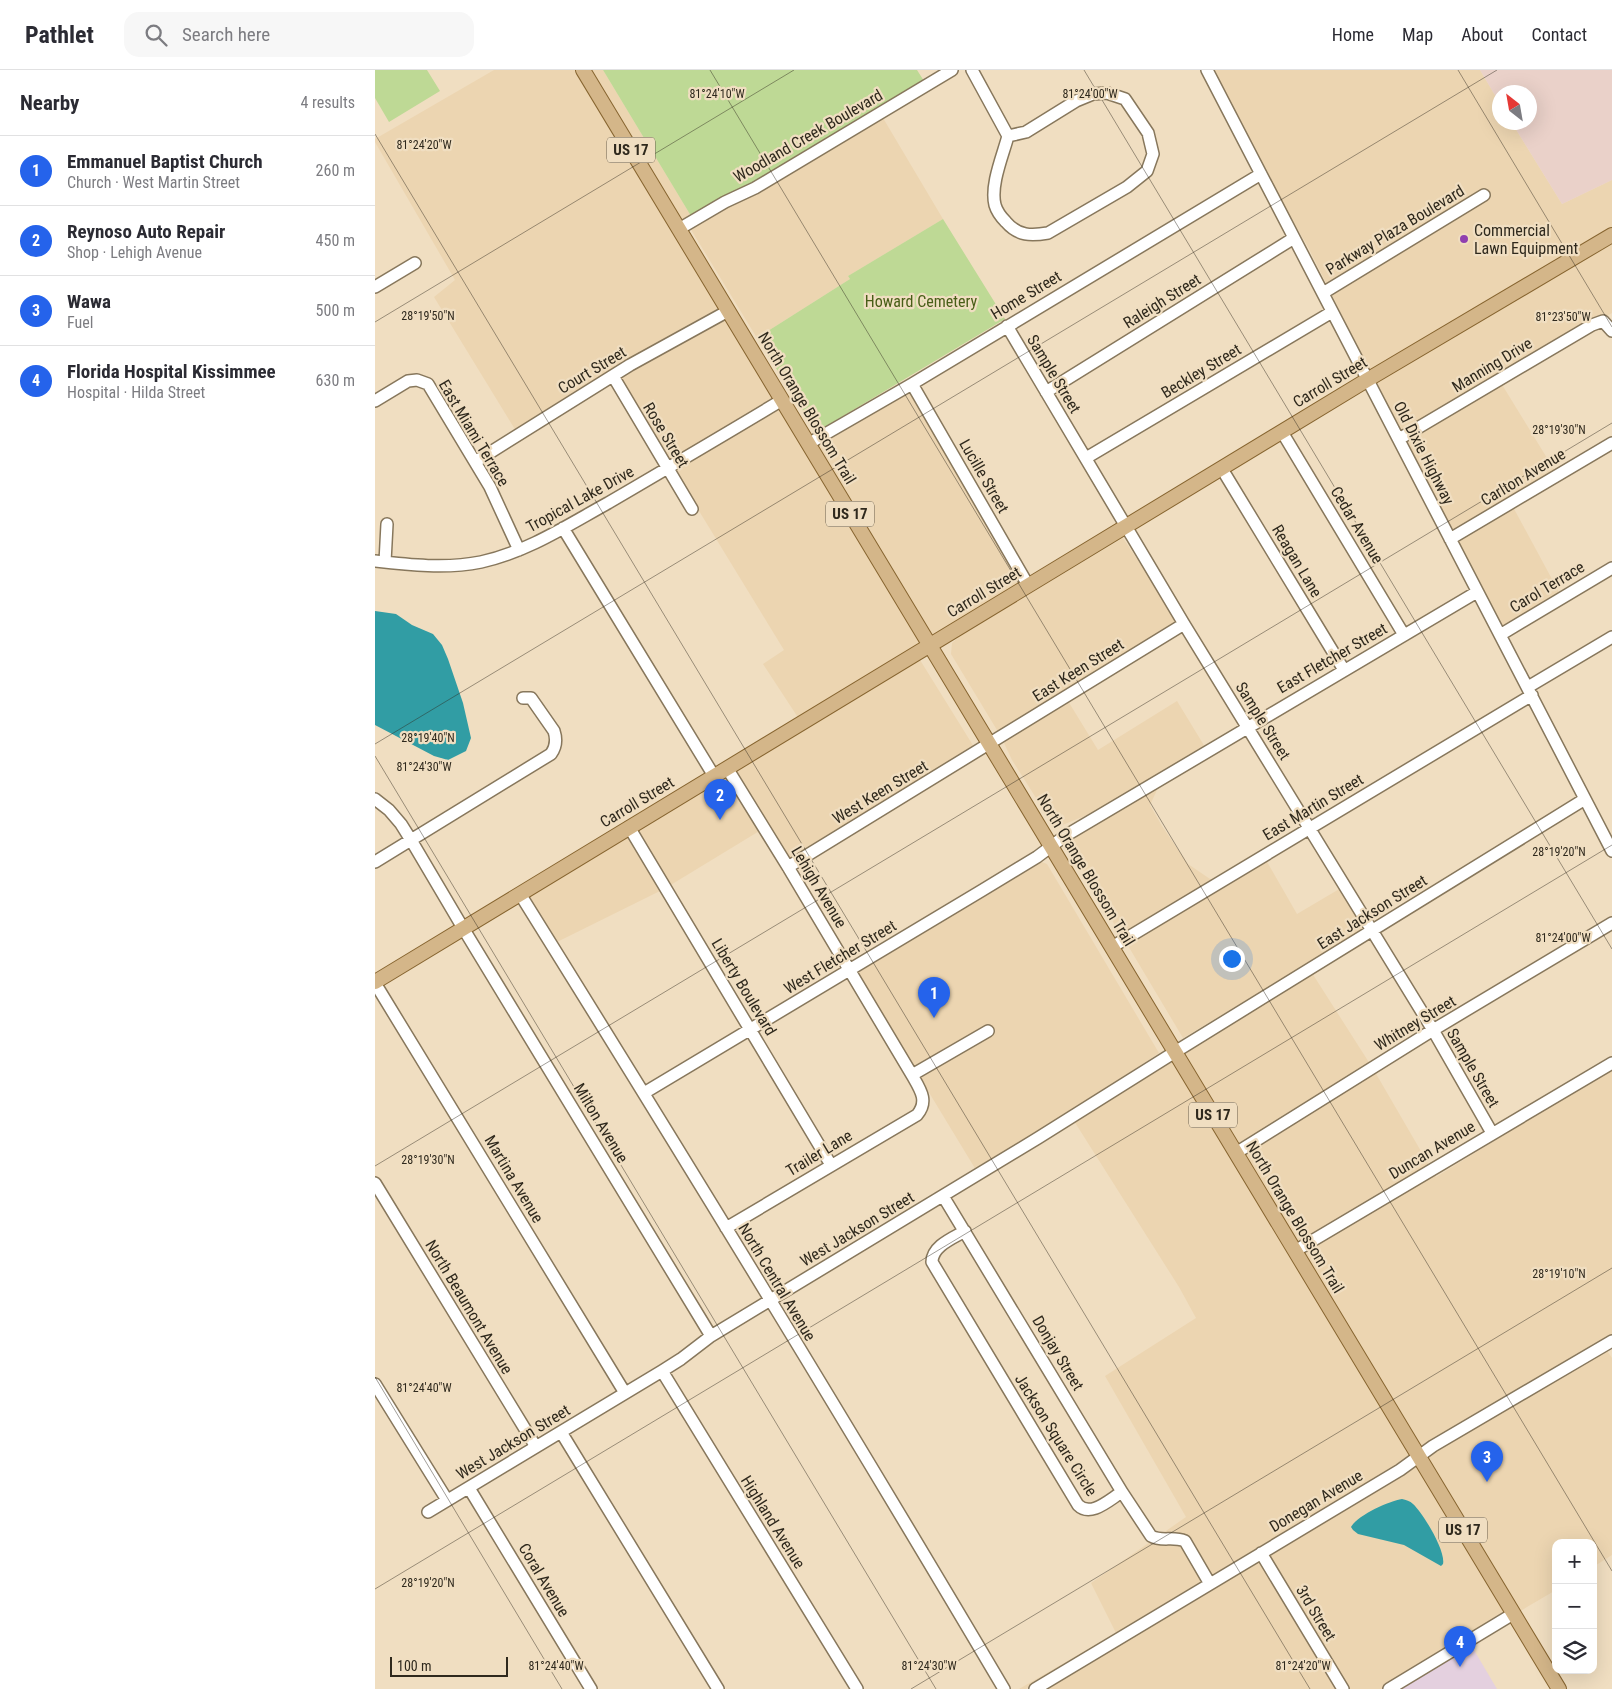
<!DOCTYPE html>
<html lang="en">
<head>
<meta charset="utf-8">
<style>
	:root { --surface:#fff; --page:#f7f7f7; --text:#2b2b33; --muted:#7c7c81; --line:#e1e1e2; --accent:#2563eb }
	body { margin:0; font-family:"Roboto Condensed",sans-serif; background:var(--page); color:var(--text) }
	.controls { position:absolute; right:15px; bottom:15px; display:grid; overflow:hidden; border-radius:10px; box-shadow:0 5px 20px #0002 }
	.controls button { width:45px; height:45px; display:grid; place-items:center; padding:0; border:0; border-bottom:1px solid var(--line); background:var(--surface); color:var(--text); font:25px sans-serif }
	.compass { position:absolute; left:1117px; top:15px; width:45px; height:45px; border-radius:50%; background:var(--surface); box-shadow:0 5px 20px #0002; rotate:329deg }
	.scale { position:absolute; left:15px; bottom:12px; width:118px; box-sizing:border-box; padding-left:5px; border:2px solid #2f291d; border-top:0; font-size:14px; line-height:18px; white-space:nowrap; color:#2f291d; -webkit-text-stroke:4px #f0dec1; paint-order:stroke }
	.you { position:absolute; left:856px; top:888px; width:18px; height:18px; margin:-12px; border:4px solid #fff; border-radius:50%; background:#1a73e8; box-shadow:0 0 0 8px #1a73e833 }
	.badge { display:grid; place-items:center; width:32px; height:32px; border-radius:50%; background:var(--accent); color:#fff; font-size:16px; font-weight:700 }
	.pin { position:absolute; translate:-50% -41px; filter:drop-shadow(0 1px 2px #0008) }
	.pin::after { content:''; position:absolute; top:26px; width:18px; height:15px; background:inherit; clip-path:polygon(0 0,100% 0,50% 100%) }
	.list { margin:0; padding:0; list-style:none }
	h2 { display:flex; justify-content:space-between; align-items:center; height:65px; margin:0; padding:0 20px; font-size:21px }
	h2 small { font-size:16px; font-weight:400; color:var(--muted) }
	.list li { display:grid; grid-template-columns:32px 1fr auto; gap:15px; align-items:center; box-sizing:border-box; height:70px; padding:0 20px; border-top:1px solid var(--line) }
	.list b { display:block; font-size:19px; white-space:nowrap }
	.list p { margin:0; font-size:16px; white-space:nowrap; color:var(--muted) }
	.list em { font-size:16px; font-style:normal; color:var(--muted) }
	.icon { flex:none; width:28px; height:28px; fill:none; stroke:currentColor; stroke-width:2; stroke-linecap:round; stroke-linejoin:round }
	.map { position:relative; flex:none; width:1237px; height:1619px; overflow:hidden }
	header { display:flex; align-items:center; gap:30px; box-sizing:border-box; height:70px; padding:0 25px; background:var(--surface); border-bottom:1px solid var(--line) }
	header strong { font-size:24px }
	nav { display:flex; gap:28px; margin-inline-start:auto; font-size:18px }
	.search { width:350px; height:45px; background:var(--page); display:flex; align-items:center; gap:12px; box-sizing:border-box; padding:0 18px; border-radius:15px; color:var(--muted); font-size:19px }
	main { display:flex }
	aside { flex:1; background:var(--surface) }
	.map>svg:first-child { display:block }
	.built { fill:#ecd5b1 }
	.industrial { fill:#ead1c9 }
	.medical { fill:#e4d0df }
	.green { fill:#bed995 }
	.water { fill:#319da4 }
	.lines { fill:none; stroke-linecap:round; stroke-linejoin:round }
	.minor-casing { stroke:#87775c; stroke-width:14 }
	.major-casing { stroke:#876530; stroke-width:16 }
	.minor { stroke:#fff; stroke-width:11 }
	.major { stroke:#d4b689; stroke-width:14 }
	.ticks { fill:none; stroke:#2f291d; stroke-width:1; stroke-opacity:0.45 }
	.poi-dot { fill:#903faf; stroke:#f0dec1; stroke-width:2 }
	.labels { text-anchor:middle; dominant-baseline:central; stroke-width:4.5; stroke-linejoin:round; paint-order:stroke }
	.shield { fill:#f0dec1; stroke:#695f4e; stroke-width:1 }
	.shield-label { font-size:15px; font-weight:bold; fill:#2f291d }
	.street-label { font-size:16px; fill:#2f291d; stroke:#f0dec1 }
	.poi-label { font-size:16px; fill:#2f291d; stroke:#f0dec1; text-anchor:start }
	.park-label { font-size:16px; fill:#485e17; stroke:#f0dec1 }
	.ticks-label { font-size:12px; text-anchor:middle; fill:#2f291d; stroke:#f0dec1; stroke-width:4.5; stroke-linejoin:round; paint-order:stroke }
</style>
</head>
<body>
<header>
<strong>Pathlet</strong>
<div class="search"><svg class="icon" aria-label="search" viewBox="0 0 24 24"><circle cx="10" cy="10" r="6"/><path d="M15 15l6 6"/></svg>Search here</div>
<nav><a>Home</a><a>Map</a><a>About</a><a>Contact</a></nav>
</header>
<main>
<aside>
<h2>Nearby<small>4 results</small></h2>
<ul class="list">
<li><span class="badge">1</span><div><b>Emmanuel Baptist Church</b><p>Church · West Martin Street</p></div><em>260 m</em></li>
<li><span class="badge">2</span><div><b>Reynoso Auto Repair</b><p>Shop · Lehigh Avenue</p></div><em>450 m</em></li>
<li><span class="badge">3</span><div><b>Wawa</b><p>Fuel</p></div><em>500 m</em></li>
<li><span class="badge">4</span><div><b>Florida Hospital Kissimmee</b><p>Hospital · Hilda Street</p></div><em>630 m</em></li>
</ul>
</aside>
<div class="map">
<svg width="1237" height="1619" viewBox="0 0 1237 1619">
	<rect width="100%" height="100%" fill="#f0dec1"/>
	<path class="built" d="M 119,0 L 203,0 L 347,239 L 141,361 L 59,227 L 80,210 L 0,72 L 0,69 Z
		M 212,0 L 228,0 L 316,146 L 305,153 Z
		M 837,0 L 1105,0 L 1124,32 L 1124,52 L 1137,53 L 1187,134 L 1237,110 L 1237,159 L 995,303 L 956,223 L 1115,126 L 1110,119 L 952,215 L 933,177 L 894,110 Z
		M 508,48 L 568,149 L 473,206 L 475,209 L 382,268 L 315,158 L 411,105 Z
		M 1237,170 L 1237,243 L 1230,247 L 1227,245 L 1025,362 L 999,311 Z
		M 352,247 L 401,328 L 294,393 L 244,308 Z
		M 1126,313 L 1180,401 L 1076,463 L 1029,371 Z
		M 536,320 L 648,513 L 555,569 L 439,376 Z
		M 406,336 L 548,573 L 424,649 L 388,594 L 409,580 L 299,400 Z
		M 1138,437 L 1185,524 L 1126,559 L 1080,471 Z
		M 748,468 L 804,552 L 627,660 L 622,660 L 576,584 L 577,573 L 586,565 Z
		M 545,590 L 599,677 L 414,791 L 358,700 Z
		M 693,631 L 723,680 L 802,631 L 830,677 L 722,741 L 680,758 L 637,690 L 629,673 L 632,668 Z
		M 351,704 L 386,760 L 294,816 L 260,759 Z
		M 780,717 L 782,720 L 775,735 L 787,756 L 813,794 L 838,811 L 745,864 L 692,773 Z
		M 253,763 L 287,820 L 182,872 L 151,825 Z
		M 891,790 L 922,844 L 966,818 L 991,859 L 808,968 L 752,874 Z
		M 664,791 L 672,794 L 784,983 L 694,1043 L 693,1041 L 601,1100 L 544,1006 L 619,963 L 615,955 L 539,998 L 481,902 Z
		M 937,903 L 995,994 L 862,1077 L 805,983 Z
		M 799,988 L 1038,1385 L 1023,1396 L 836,1508 L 806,1465 L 797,1463 L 796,1472 L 807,1475 L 829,1512 L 651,1619 L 644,1619 L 741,1563 L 716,1513 L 811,1447 L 730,1306 L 821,1248 L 804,1217 L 699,1051 Z
		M 1237,998 L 1237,1265 L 1210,1280 L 1044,1381 L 926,1183 L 1059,1103 L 1061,1107 Z
		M 1000,1002 L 1054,1095 L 921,1175 L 867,1085 Z
		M 1231,1279 L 1237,1288 L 1237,1485 L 1218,1497 L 1218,1473 L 1181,1473 L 1181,1520 L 1142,1543 L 1049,1388 Z
		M 1043,1393 L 1133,1543 L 1006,1619 L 973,1619 L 892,1485 Z
		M 885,1489 L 963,1619 L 669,1619 Z"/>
	<path class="industrial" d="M 1105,0 L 1237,0 L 1237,110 L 1187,134 L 1137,53 L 1154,52 L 1154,22 L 1124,22 L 1124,32 Z"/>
	<path class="medical" d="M 1096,1575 L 1122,1619 L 1025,1619 Z"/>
	<path class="green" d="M 0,0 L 52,0 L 65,21 L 14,52 L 0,28 Z
		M 228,0 L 542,0 L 549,11 L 378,114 L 316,146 Z
		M 568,149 L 630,249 L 448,358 L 437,355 L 382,268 L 475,209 L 473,206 Z"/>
	<path class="water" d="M 0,541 L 21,544 L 37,555 L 58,564 L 67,575 L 73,589 L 88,633 L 96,668 L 91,681 L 73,690 L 59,686 L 0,655 Z
		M 1027,1429 C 1031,1430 1035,1431 1038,1434 C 1048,1443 1071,1481 1068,1494 L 1066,1496 L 1029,1475 L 983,1464 L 978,1460 L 976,1457 C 983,1445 1014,1431 1027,1429 Z"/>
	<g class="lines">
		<defs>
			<path id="minor" d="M 597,0 L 633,66 C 628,85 615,115 620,135 C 622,142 626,147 631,152 C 643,166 656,166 673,163 L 752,117 L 772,101 L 778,84 L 773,63 L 750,29 L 732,23 L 718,24 L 701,31 L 651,62 L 633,66
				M 832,0 L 1237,781
				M 304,159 L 350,132 L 380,118 L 577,0
				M 0,217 L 40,193
				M 948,223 L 1109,125
				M 632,256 L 809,554 L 1058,960 L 1117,1063
				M 238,306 L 317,439
				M 537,314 L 653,515
				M 671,322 L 919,168
				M 0,331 L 33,311 L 42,310 L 53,314 L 115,417 L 144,480
				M 907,362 L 1029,565
				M 1024,369 L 1217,255 L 1228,251 L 1237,261
				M 433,374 L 537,314 L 886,104
				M 711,388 L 957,242
				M 100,392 L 255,295 L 353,241
				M 847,399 L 969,600
				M 188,458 L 339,706
				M 1075,469 L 1237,373
				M 0,491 C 34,495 72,499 106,492 C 152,482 193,455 233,433 C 291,399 349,365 407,330
				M 10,492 L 12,454
				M 1125,565 L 1237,498
				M 1153,617 L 1237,567
				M 0,729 L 14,740 L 26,754 L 36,770 L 88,858 L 336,1266
				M 254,757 L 456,1095
				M 0,792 L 176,684 C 181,677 182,670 179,661 L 156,628 L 148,628
				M 413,797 L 809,554
				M 145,824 C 309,1087 471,1352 629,1619
				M 737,877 L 1157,625
				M 0,913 L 250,1323
				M 537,1005 L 613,961
				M 269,1023 L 606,821 L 662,787 L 690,766 L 1102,522
				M 861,1083 L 1058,960 L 1237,853
				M 0,1113 L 161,1377
				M 568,1126 L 747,1422
				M 351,1158 L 542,1045 C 554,1031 545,1019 537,1005 L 413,797 L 352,698
				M 590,1161 C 578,1168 557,1176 557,1192 L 703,1435 C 716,1448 735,1429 747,1422 L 776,1466 C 786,1472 798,1466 810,1471 L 835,1514
				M 920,1181 L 1237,993
				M 287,1301 L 482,1619
				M 0,1314 L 72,1430
				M 186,1362 L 343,1619
				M 94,1418 L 216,1619
				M 53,1442 L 287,1301 L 306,1289 L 336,1266 L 663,1068 L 800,982 L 1210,729
				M 886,1483 L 968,1619
				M 660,1619 L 1025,1400 L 1058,1376 L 1237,1271
				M 1014,1619 L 1138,1544"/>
			<path id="major" d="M 208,0 L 1184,1619
				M 0,912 L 992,310 L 1237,165"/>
		</defs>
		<use href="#minor" class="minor-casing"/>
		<use href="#major" class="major-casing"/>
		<use href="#minor" class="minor"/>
		<use href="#major" class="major"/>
	</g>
	<path class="ticks" d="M 335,0 L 1237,1501M 709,0 L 1237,879M 1083,0 L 1237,257M 0,64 L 935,1619M 0,252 L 419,0M 0,674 L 1122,0M 0,686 L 561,1619M 0,1096 L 1237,353M 0,1307 L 187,1619M 0,1519 L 1237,775M 536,1619 L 1237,1198"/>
	<circle class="poi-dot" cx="1089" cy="169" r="5"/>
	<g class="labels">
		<g class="shield">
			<rect x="232" y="67.5" width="48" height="25" rx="4"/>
			<rect x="451" y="431.5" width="48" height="25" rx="4"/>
			<rect x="814" y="1032.5" width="48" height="25" rx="4"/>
			<rect x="1064" y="1447.5" width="48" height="25" rx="4"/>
		</g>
		<g class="shield-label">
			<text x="256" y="80">US 17</text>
			<text x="475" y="444">US 17</text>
			<text x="838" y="1045">US 17</text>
			<text x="1088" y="1460">US 17</text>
		</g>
		<g class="street-label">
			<text transform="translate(433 66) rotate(-30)">Woodland Creek Boulevard</text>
			<text transform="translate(1020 160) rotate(-31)">Parkway Plaza Boulevard</text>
			<text transform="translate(651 225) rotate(-31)">Home Street</text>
			<text transform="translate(787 231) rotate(-32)">Raleigh Street</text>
			<text transform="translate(1117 295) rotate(-31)">Manning Drive</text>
			<text transform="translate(217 300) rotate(-31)">Court Street</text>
			<text transform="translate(826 301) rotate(-31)">Beckley Street</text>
			<text transform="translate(679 304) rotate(59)">Sample Street</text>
			<text transform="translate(955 312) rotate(-31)">Carroll Street</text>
			<text transform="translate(432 338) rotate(59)">North Orange Blossom Trail</text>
			<text transform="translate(99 363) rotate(59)">East Miami Terrace</text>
			<text transform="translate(291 365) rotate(59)">Rose Street</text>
			<text transform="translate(1049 383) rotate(63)">Old Dixie Highway</text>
			<text transform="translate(609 406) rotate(60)">Lucille Street</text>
			<text transform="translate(1148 407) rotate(-31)">Carlton Avenue</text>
			<text transform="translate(205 429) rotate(-29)">Tropical Lake Drive</text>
			<text transform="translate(982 455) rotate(59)">Cedar Avenue</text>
			<text transform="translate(922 491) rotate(59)">Reagan Lane</text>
			<text transform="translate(1172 517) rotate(-31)">Carol Terrace</text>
			<text transform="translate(609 522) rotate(-31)">Carroll Street</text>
			<text transform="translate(957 588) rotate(-30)">East Fletcher Street</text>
			<text transform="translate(703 600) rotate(-32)">East Keen Street</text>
			<text transform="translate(888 651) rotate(58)">Sample Street</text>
			<text transform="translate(505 722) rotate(-31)">West Keen Street</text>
			<text transform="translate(262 732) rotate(-31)">Carroll Street</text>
			<text transform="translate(938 737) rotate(-31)">East Martin Street</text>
			<text transform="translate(711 800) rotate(59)">North Orange Blossom Trail</text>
			<text transform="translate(444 817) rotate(59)">Lehigh Avenue</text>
			<text transform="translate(997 842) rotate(-32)">East Jackson Street</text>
			<text transform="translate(465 887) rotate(-31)">West Fletcher Street</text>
			<text transform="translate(369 917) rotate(59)">Liberty Boulevard</text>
			<text transform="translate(1040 953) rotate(-31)">Whitney Street</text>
			<text transform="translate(1098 998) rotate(60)">Sample Street</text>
			<text transform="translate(226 1053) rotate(59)">Milton Avenue</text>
			<text transform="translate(1057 1080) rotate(-31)">Duncan Avenue</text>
			<text transform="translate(444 1083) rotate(-31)">Trailer Lane</text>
			<text transform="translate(139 1109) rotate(59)">Martina Avenue</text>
			<text transform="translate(920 1147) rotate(59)">North Orange Blossom Trail</text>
			<text transform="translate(482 1159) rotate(-31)">West Jackson Street</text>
			<text transform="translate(402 1212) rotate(59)">North Central Avenue</text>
			<text transform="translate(94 1237) rotate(59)">North Beaumont Avenue</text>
			<text transform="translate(683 1283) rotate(59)">Donjay Street</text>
			<text transform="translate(681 1365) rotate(58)">Jackson Square Circle</text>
			<text transform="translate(138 1372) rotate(-31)">West Jackson Street</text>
			<text transform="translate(941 1431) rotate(-31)">Donegan Avenue</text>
			<text transform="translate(398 1452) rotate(58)">Highland Avenue</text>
			<text transform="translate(169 1510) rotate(59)">Coral Avenue</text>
			<text transform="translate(941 1543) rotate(59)">3rd Street</text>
		</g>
		<g class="poi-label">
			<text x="1099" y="160">Commercial<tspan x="1099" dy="18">Lawn Equipment</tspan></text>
		</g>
		<g class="park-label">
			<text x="546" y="231">Howard Cemetery</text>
		</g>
	</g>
	<g class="ticks-label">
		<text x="342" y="28">81°24'10"W</text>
		<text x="715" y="28">81°24'00"W</text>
		<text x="49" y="79">81°24'20"W</text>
		<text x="53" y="250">28°19'50"N</text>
		<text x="1188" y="251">81°23'50"W</text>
		<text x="1184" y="364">28°19'30"N</text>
		<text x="53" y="672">28°19'40"N</text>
		<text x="49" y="701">81°24'30"W</text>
		<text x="1184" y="786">28°19'20"N</text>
		<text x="1188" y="872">81°24'00"W</text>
		<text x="53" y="1094">28°19'30"N</text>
		<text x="1184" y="1208">28°19'10"N</text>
		<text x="49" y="1322">81°24'40"W</text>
		<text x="53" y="1517">28°19'20"N</text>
		<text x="181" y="1600">81°24'40"W</text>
		<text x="554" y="1600">81°24'30"W</text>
		<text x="928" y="1600">81°24'20"W</text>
	</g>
</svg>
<div class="controls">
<button>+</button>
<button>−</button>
<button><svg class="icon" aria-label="layers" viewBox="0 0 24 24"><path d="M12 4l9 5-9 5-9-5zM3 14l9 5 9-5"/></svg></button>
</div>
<svg class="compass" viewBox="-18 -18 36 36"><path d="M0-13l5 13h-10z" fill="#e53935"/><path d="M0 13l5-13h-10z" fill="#7c7c81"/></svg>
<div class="scale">100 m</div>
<div class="you"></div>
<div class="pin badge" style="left:559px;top:948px">1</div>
<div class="pin badge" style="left:345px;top:750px">2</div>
<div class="pin badge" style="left:1112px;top:1412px">3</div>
<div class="pin badge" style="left:1085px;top:1597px">4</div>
</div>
</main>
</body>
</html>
